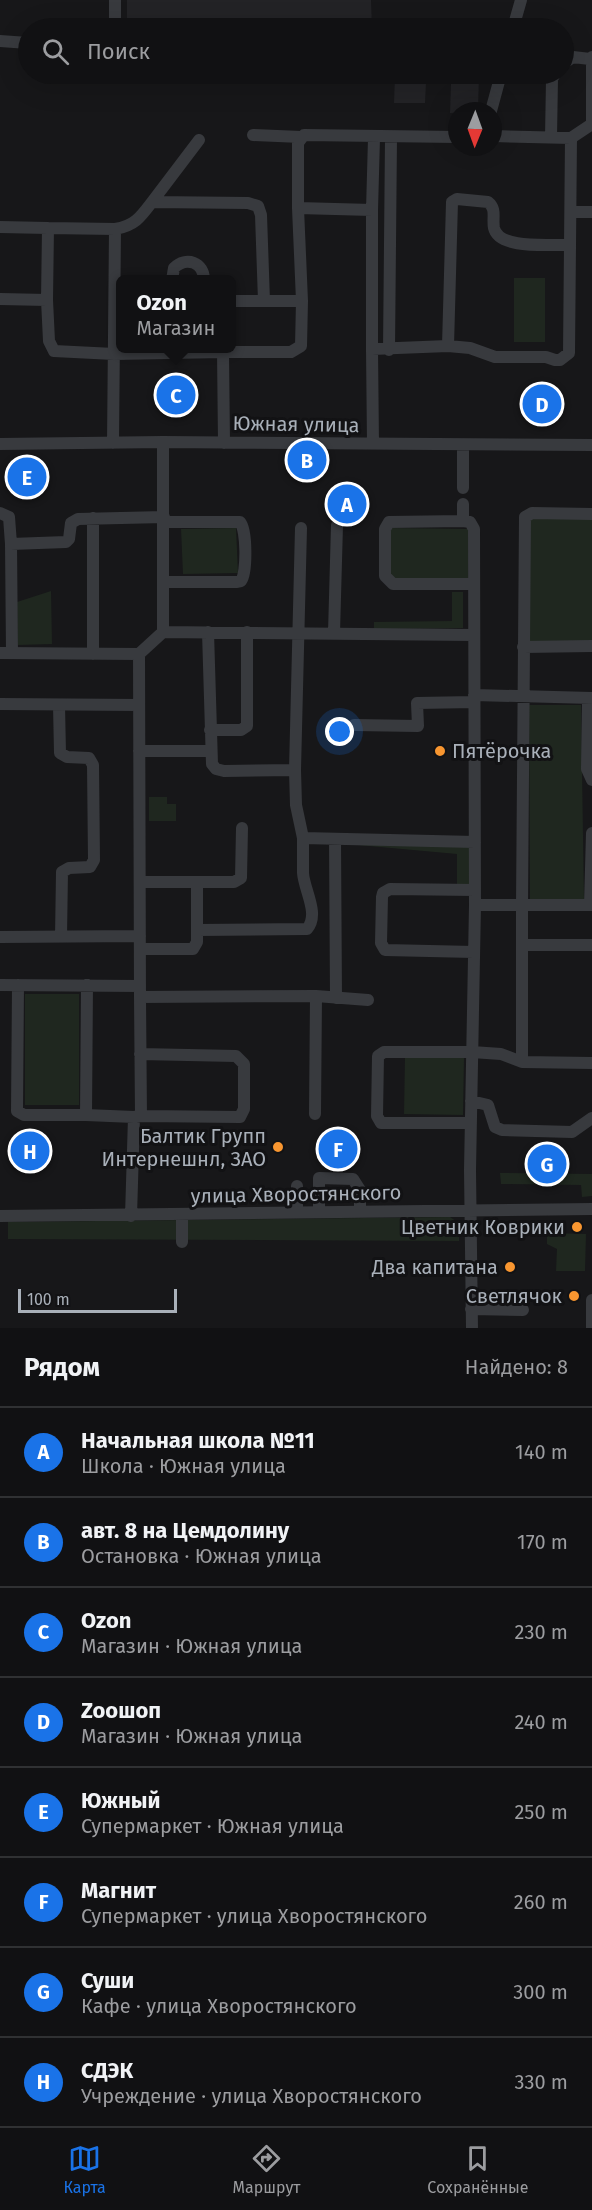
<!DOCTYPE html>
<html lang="ru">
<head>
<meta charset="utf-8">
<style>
	:root { --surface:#111113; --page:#1a1a1c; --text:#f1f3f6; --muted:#9c9da0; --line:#303133; --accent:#1a73e8 }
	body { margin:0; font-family:"Fira Sans",sans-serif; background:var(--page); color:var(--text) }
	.compass { position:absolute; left:448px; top:102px; width:54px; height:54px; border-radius:50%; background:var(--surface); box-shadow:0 6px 24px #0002; rotate:181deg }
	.scale { position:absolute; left:18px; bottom:15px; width:159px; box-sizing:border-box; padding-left:6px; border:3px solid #a9b0b9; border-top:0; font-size:16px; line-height:21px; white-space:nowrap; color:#a9b0b9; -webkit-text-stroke:4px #121214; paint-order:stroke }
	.you { position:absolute; left:340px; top:732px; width:21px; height:21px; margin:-15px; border:4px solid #fff; border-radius:50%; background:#1a73e8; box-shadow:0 0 0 9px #1a73e833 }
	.badge { display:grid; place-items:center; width:39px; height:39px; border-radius:50%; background:var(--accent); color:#fff; font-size:20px; font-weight:700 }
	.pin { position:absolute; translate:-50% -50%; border:3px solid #fff; box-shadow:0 2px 6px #0006 }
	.popup { position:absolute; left:116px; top:275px; width:120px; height:78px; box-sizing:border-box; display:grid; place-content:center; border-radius:9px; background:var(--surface); filter:drop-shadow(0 2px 4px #0005); font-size:20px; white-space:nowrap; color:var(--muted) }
	.popup b { font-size:22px; color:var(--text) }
	.popup::after { content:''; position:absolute; left:50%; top:100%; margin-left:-12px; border:12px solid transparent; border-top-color:var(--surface) }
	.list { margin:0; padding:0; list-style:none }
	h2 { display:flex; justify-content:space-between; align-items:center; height:78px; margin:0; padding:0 24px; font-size:26px }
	h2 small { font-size:20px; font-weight:400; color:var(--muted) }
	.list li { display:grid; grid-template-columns:39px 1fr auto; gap:18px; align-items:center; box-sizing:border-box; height:90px; padding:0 24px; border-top:2px solid var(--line) }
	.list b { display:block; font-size:22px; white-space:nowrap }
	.list p { margin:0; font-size:20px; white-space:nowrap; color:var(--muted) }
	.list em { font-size:20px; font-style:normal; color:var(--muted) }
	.icon { flex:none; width:33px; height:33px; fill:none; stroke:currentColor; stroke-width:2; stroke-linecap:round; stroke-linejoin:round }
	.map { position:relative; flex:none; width:592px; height:1328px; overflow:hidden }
	.search { position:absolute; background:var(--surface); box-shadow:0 6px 24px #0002; left:18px; right:18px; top:18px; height:66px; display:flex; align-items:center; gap:15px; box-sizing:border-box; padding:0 21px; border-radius:33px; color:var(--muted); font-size:22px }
	.sheet { height:798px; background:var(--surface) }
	nav { display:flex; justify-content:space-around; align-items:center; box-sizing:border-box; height:84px; border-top:2px solid var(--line); background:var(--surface); font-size:16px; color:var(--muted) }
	nav a { display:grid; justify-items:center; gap:3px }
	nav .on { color:var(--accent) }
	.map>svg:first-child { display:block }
	.built { fill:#232326 }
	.green { fill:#1f271f }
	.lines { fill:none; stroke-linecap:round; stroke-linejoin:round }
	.minor { stroke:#383a3e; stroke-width:12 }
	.poi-dot { fill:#f89630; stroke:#121214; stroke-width:2 }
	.labels { text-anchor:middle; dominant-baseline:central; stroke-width:6; stroke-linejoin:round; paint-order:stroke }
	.street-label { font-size:20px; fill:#a9b0b9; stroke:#121214 }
	.poi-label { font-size:20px; fill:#a9b0b9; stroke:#121214; text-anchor:end }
</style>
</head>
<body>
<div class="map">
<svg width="592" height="1328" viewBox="0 0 592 1328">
	<rect width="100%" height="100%" fill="#171719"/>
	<path class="built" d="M 127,0 L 371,0 L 372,28 L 127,28 Z
		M 395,74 L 479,74 L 478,111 L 450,113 L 451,84 L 426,83 L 425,103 L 394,103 Z"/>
	<path class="green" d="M 514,278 L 545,278 L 545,342 L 514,342 Z
		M 527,517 L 592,519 L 592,643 L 530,643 Z
		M 236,528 L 238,573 L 183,574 L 181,529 Z
		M 390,528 L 469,529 L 468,582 L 389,581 Z
		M 51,591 L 52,644 L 18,645 L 17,602 Z
		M 452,592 L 463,592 L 463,628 L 374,629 L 374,622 L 452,621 Z
		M 529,705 L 581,705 L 584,900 L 530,900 Z
		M 149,797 L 167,797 L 167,804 L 176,804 L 176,821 L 149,821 Z
		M 347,844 L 469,847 L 470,886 L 457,886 L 457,854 Z
		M 25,994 L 79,994 L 79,1105 L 25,1105 Z
		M 405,1057 L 464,1058 L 463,1115 L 404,1114 Z
		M 500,1173 L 592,1174 L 592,1196 L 582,1197 L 581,1185 L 501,1184 Z
		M 450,1217 L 459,1223 L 459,1241 L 8,1239 L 8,1222 Z
		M 547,1233 L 586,1234 L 585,1271 L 556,1271 L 557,1249 L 547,1244 Z"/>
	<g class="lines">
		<path class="minor" d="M 115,28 L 115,0
			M 513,28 L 521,0
			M 0,41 L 28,43
			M 592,57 L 592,122
			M 564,63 L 573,57 L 590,59
			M 491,111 L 501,74
			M 253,135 L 301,137
			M 493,136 L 571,138 L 592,124
			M 551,137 L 552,79 L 555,74
			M 374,138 L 372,210 L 298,208 L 298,143 L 304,135 L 457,137
			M 152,202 L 199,140
			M 372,210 L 372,349
			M 571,212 L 592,212
			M 0,227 L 48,228
			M 115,229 C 134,226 140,218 152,202 L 248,203 L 258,206 L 261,215 L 264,301 L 231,301
			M 172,280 L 174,268 C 186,256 204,262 204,280
			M 0,299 L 47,300 L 49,341 L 54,351 L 114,354 L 223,352 L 224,443
			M 47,300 L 48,228 L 115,229 L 113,443
			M 264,301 L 302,301
			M 448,346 L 452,202 L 457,199 L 488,202 C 497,209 492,218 494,228 C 499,250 550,244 568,245
			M 389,350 L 391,138
			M 223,352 L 291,352 L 301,346 L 302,301 L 298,208
			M 163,442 L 163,632
			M 0,444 L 163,442 L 592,445
			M 373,444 L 372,349 L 448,346 L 470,348 L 495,357 L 546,357 L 555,360 L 560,360 L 569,353 L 571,138
			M 463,488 L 463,446
			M 463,504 L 463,521 L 470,522 L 474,529 L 475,905 L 470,1170 L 472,1328
			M 0,513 L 9,517 L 11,544
			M 463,521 L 389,522 L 385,529 L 385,576 L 393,584 L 474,584
			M 301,528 L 295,770 L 296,805 L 303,838 L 475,842
			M 163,582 L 236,582 L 241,581 C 247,573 247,530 240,522 L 164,522
			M 208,632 L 212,764 L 216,769 L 224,771 L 295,770
			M 334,633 L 337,525
			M 523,647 L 592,646
			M 0,653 L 139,654 L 163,632 L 474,635
			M 12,653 L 11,544 L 66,542 L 69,539 L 71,523 L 78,519 L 164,517
			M 93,654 L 93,518
			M 139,654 L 140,997 L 316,996 L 368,1000
			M 474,695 L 592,698
			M 588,700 L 587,769 L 592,780
			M 0,704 L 139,705
			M 59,705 L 60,753 L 67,757 L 89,758 L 93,765 L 94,860 L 90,867 L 69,868 L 62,872 L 61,937
			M 354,725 L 418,726 L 417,703 L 474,702
			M 210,730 L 241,730 L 247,726 L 247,632
			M 139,751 L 210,751
			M 335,839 L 336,998
			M 140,882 L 197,882
			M 475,905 L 522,905 L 525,517 L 532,513 L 592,514
			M 590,905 L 592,833
			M 197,930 L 197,882 L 234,882 L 241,878 L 242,828
			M 0,937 L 140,936
			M 522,945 L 522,905 L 592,905
			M 140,949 L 193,949 L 197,942 L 197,930 L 307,929 C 320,914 304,890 303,873 C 303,861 303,850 303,838
			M 474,952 L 385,950 L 381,943 L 382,897 L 383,893 L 390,889 L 475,890
			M 0,985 L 140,986
			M 18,985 L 17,1111 L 24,1115 L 86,1115
			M 87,985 L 86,1115 L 134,1117
			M 140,1054 L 236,1056 L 244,1064 L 244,1109 L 240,1117 L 141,1116
			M 522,1062 L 522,945 L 592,945
			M 471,1101 L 488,1105 L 495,1127 L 502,1130 L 572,1132 L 592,1118
			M 315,1114 L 316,996
			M 471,1123 L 381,1123 L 377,1116 L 378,1056 L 384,1052 L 472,1052 L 501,1054 L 522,1062 L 592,1063
			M 297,1186 L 297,1212
			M 319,1212 L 319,1178 L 353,1179 L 360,1190 L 360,1212
			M 0,1216 L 592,1209
			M 131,1216 L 134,1117 L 141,1116 L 140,997
			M 182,1242 L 182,1215
			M 471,1309 L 523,1310
			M 592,1328 L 592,1300"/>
	</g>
	<g class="poi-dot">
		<circle cx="440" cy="751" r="6"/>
		<circle cx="278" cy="1147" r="6"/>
		<circle cx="577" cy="1227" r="6"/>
		<circle cx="510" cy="1267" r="6"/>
		<circle cx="574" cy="1296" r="6"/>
	</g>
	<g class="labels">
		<g class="street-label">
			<text transform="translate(296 424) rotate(1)">Южная улица</text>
			<text transform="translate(296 1194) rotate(-1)">улица Хворостянского</text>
		</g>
		<g class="poi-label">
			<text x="452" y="751" text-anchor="start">Пятёрочка</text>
			<text x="266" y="1136">Балтик Групп<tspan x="266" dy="23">Интернешнл, ЗАО</tspan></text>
			<text x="565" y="1227">Цветник Коврики</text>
			<text x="498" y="1267">Два капитана</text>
			<text x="562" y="1296">Светлячок</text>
		</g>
	</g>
</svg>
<svg class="compass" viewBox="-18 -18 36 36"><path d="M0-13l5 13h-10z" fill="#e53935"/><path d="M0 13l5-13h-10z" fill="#9c9da0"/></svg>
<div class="scale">100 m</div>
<div class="you"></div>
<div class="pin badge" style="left:347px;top:504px">A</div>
<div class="pin badge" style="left:307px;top:460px">B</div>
<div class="pin badge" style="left:176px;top:395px">C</div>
<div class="popup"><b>Ozon</b>Магазин</div>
<div class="pin badge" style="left:542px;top:404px">D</div>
<div class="pin badge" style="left:27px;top:477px">E</div>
<div class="pin badge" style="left:338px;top:1149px">F</div>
<div class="pin badge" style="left:547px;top:1164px">G</div>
<div class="pin badge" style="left:30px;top:1151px">H</div>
<div class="search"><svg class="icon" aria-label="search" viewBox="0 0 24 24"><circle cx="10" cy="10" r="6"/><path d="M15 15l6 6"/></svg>Поиск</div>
</div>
<section class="sheet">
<h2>Рядом<small>Найдено: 8</small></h2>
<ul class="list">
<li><span class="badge">A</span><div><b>Начальная школа №11</b><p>Школа · Южная улица</p></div><em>140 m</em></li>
<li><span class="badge">B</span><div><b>авт. 8 на Цемдолину</b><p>Остановка · Южная улица</p></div><em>170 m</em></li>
<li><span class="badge">C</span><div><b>Ozon</b><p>Магазин · Южная улица</p></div><em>230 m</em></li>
<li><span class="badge">D</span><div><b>Zooшоп</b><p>Магазин · Южная улица</p></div><em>240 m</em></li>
<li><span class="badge">E</span><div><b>Южный</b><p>Супермаркет · Южная улица</p></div><em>250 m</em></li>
<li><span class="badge">F</span><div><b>Магнит</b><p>Супермаркет · улица Хворостянского</p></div><em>260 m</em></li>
<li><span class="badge">G</span><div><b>Суши</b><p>Кафе · улица Хворостянского</p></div><em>300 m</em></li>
<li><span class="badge">H</span><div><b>СДЭК</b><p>Учреждение · улица Хворостянского</p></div><em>330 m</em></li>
</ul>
</section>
<nav>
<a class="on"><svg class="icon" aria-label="map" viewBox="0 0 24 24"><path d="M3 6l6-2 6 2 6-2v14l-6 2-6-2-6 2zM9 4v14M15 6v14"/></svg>Карта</a>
<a><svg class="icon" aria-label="directions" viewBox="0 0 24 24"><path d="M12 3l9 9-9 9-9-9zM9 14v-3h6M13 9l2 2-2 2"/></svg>Маршрут</a>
<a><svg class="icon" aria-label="saved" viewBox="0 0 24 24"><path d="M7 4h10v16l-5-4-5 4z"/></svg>Сохранённые</a>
</nav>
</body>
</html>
